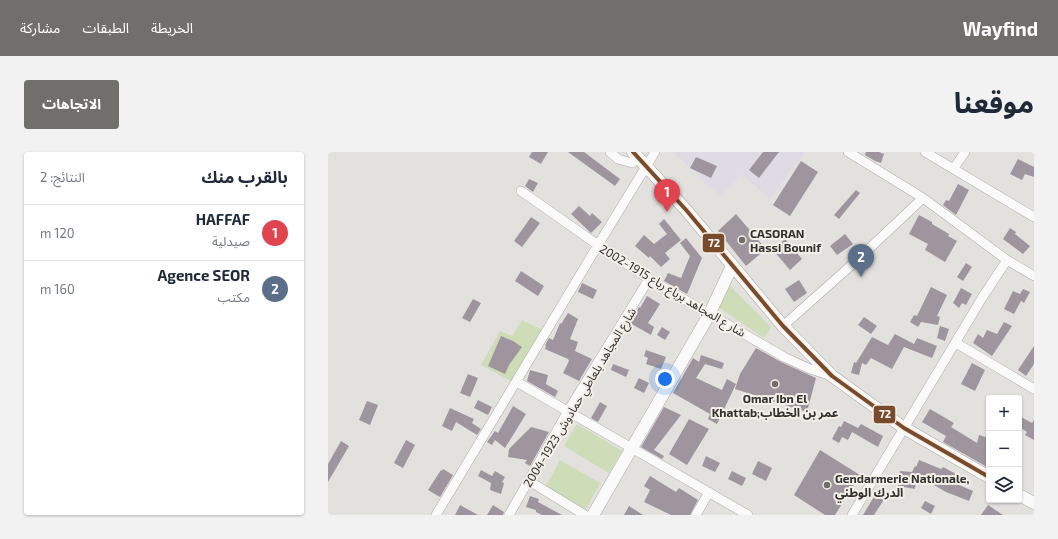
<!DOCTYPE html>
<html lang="ar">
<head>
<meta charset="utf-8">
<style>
	:root { --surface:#fff; --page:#f2f2f3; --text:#1f2937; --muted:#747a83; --line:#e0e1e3; --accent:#716f6c }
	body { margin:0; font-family:"Exo 2","Noto Sans Arabic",sans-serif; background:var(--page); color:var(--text); direction:rtl }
	.controls { position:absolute; right:12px; bottom:12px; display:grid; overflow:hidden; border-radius:4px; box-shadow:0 1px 3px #0004 }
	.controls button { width:36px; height:36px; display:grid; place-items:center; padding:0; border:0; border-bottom:1px solid var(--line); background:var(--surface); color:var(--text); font:20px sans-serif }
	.you { position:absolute; left:337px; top:227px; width:14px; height:14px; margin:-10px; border:3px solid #fff; border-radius:50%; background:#1a73e8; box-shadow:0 0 0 6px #1a73e833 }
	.badge { display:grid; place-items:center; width:26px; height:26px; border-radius:50%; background:var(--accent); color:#fff; font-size:13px; font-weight:700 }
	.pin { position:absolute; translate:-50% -33px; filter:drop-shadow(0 1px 2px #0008) }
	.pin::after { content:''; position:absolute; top:21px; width:14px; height:12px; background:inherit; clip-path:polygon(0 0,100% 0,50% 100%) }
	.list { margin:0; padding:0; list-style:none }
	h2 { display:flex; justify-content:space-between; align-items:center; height:52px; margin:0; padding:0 16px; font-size:17px }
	h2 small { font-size:13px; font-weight:400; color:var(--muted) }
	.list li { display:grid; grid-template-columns:26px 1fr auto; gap:12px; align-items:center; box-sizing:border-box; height:56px; padding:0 16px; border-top:1px solid var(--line) }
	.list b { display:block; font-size:15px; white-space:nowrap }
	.list p { margin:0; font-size:13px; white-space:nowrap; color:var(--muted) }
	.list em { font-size:13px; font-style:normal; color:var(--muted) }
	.icon { flex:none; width:22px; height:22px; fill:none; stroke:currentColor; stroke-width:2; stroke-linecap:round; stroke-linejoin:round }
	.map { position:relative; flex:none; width:706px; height:363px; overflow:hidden; direction:ltr; border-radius:4px }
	header { display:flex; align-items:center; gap:24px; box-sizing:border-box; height:56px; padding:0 20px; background:var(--accent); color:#fff }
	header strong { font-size:19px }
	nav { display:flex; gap:22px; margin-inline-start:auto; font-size:14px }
	.intro { display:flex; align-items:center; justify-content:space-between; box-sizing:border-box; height:96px; padding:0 24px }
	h1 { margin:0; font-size:28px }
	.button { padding:10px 18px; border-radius:4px; background:var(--accent); color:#fff; font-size:14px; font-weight:700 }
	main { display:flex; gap:24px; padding:0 24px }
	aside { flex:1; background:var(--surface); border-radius:4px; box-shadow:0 1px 3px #0004 }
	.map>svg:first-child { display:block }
	.education { fill:#dfdae4 }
	.green { fill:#cedcb8 }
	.building { fill:#9f959e }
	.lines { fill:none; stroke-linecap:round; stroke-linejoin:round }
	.minor-casing { stroke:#adaba9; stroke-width:10 }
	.secondary-casing { stroke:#adaba9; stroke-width:13 }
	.minor { stroke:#fbfafa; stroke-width:9 }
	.secondary { stroke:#fbfafa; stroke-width:12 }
	.bus-1-casing { stroke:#f4efe8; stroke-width:7 }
	.bus-1 { stroke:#7a4b2a; stroke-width:4 }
	.poi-dot { fill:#716f6c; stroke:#f4efe8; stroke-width:1.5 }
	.labels { text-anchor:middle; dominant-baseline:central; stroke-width:4; stroke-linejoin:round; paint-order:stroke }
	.poi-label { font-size:12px; font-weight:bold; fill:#33312f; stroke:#f4efe8; text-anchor:start }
	.street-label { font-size:12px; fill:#33312f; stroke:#f4efe8 }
	.line-badge { stroke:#f4efe8; stroke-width:1.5 }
	.badge-label { font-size:11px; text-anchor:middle; font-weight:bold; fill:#fff }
</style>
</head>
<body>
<header>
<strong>Wayfind</strong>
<nav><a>الخريطة</a><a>الطبقات</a><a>مشاركة</a></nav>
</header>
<div class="intro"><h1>موقعنا</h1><a class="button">الاتجاهات</a></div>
<main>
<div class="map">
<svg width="706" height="363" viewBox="0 0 706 363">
	<rect width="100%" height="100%" fill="#e3e1de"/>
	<path class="education" d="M 345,0 L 477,0 L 442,47 L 414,22 L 393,44 Z"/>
	<path class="green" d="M 402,134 L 443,175 L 436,186 L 389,154 Z
		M 194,168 L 215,178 L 183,229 L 153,213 L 172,179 L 184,184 Z
		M 249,272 L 294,299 L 281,321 L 236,294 Z
		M 232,308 L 272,331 L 257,359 L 217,336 Z"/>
	<path class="building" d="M 204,0 L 220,0 L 213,12 L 201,5 Z
		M 240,0 L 256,0 L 292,27 L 287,34 Z
		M 435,0 L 451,0 L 431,26 L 421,18 Z
		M 538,0 L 551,0 L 556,2 L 553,11 L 547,9 L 537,3 Z
		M 368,5 L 389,14 L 383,26 L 362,16 Z
		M 690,7 L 706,15 L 706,25 L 697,22 L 694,28 L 682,22 Z
		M 473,9 L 490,20 L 462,64 L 445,53 Z
		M 201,27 L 210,31 L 205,40 L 197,34 Z
		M 630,32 L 641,38 L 628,63 L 615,53 L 618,48 L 621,49 Z
		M 528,38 L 532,41 L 511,67 L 506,63 Z
		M 251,54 L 262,64 L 264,61 L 274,70 L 263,81 L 243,62 Z
		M 408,62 L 438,97 L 418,114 L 390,79 Z
		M 591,63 L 604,70 L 604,72 L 621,82 L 620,84 L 629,89 L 617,110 L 597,98 L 600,92 L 581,82 Z
		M 203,65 L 212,71 L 194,95 L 186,89 Z
		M 336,67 L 353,88 L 337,101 L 342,107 L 333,115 L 322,104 L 321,106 L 307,94 L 316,83 L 326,92 L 339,82 L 331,72 Z
		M 682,76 L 688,80 L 687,82 L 702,94 L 695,102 L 675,87 Z
		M 517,82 L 525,92 L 509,103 L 502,94 Z
		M 358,86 L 374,106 L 359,142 L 336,129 L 340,121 L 353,126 L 362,104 L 352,91 Z
		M 457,87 L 474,107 L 462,118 L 445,98 Z
		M 638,111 L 644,115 L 635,129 L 629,125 Z
		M 193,119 L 216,134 L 210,144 L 187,129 Z
		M 471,128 L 479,141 L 466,150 L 457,137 Z
		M 254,131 L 269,138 L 265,147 L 250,140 Z
		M 603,135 L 619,143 L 609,164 L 612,165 L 610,173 L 593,170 L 590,175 L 582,170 L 586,163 L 589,164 Z
		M 633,136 L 644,142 L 638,153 L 634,151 L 631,156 L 625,151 Z
		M 695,137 L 702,140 L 696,151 L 693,149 L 686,162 L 676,157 L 685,139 L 692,142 Z
		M 319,144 L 332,152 L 320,171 L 326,175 L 323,183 L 302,171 L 311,155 L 312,156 Z
		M 145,147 L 153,151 L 142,170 L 134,166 Z
		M 240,161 L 250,167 L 242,187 L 250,190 L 247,199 L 264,207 L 251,229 L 235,221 L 241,209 L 240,207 L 217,197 L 218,194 L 217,193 L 221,186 L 225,188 L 232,171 L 233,172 Z
		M 536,165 L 549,174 L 543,182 L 530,173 Z
		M 676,170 L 684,174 L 664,204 L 645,191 L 650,182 L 655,186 L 659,178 L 669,182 Z
		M 612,174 L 621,177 L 617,189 L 609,186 Z
		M 334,175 L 342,180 L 337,188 L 329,183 Z
		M 567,182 L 586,192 L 589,186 L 609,194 L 604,206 L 576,195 L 564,217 L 543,206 L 538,213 L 534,211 L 531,223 L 523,221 L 526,210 L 528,211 L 544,185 L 560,193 Z
		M 173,184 L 185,189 L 194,195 L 181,213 L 177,222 L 160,214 Z
		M 706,194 L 706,212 L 698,224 L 690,218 Z
		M 428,196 L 453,210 L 488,226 L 479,260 L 407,237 L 412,222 Z
		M 318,198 L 338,205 L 333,217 L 318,212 L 320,206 L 316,204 Z
		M 373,203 L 396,211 L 394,217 L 377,212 L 368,226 L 394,238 L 399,227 L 408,232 L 389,272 L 380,267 L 382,262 L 345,241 L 365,206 L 371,210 Z
		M 644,211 L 657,218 L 647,239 L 633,232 Z
		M 285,212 L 301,218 L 298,225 L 283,218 Z
		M 202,218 L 220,223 L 218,232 L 230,239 L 227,245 L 199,229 Z
		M 140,222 L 150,226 L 142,245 L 132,241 Z
		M 311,226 L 321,231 L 316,241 L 306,236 Z
		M 150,248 L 164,255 L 160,263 L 146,256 Z
		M 39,249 L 50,253 L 42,273 L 31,268 Z
		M 272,250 L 279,254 L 270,270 L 263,266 Z
		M 185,254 L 198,262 L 177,296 L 167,288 L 164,293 L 159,290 L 167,279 L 170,281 Z
		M 336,255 L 353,263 L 326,298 L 336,304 L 334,307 L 313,295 Z
		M 122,256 L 146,267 L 144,271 L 153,277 L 149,283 L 128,270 L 124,279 L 114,274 Z
		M 602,257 L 626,271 L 623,275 L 649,291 L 651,283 L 661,286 L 658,297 L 661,298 L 661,311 L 659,315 L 615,290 L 618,284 L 594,270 Z
		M 691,264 L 704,271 L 706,268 L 706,288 L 697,283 L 699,280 L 691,275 Z
		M 361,267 L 381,277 L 359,313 L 341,302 Z
		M 516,269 L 530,276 L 533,272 L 555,284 L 550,295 L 524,280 L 520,288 L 514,285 L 511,291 L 504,287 L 511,274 L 513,275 Z
		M 203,275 L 221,280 L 202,314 L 197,311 L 199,308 L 180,305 L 181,297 Z
		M 78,288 L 87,293 L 75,316 L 66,311 Z
		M 13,289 L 21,294 L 0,330 L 0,312 Z
		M 492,298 L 532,323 L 507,363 L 497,363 L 466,343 Z
		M 378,304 L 392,311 L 387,320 L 374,314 Z
		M 591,308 L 613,317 L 615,315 L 628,322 L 624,330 L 645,339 L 641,349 L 618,340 L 599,329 L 597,332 L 588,328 L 587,337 L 570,334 L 572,319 L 584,320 L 587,314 L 588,315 Z
		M 430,309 L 444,316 L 438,329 L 424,322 Z
		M 115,317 L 125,323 L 112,345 L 100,338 L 113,318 L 114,319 Z
		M 153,318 L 164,324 L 167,319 L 177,325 L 174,330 L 176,331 L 173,342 L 162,338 L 163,331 L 150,324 Z
		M 404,319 L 418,326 L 414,334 L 400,327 Z
		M 322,324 L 348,340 L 351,336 L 370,348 L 362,363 L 343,363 L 316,350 L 322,338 L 316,334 Z
		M 550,338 L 559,343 L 546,363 L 535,363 Z
		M 202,344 L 211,347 L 210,350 L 234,363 L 214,363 L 208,360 L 208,358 L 198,355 Z
		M 597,349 L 607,354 L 603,362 L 593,356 Z
		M 132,353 L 150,363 L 127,363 Z
		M 165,353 L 176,360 L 175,363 L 159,363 Z
		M 660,353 L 675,363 L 653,363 Z
		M 301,354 L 315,363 L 296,363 Z"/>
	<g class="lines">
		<defs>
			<path id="minor" d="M 282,0 L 290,7 L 304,11 L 310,5
				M 520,0 L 595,46 L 679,108 L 706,124
				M 597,0 L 706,65
				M 626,16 L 637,0
				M 193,39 L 270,93 L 321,127 L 456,205 L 482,217 L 504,224
				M 455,174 L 527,110 L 595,46
				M 628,191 L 706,237
				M 189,230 L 420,363
				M 201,329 L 257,363
				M 108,363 L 270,93 L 327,0
				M 181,363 L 240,259 L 321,127
				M 368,363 L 381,340
				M 524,363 L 654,146 L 679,108"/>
			<path id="secondary" d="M 305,0 L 359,59 L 455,174 L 504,224 L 576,276 L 661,325
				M 691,343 L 706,351
				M 265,363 L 381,163 L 404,114"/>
		</defs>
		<use href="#minor" class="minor-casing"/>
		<use href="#secondary" class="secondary-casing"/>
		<use href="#minor" class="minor"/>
		<use href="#secondary" class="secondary"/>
		<defs>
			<path id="bus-1" d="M 305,0 L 359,59 L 455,174 L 504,224 L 576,276 L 661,325"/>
		</defs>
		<use href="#bus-1" class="bus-1-casing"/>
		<use href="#bus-1" class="bus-1"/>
	</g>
	<g class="poi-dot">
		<circle cx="414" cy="88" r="4"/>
		<circle cx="447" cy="232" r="4"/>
		<circle cx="499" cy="333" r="4"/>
	</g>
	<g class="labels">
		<g class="poi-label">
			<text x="422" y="81">CASORAN<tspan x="422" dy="14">Hassi Bounif</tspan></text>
			<text x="447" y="246" text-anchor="middle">Omar Ibn El<tspan x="447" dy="14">Khattab;عمر بن الخطاب</tspan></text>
			<text x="507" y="326">Gendarmerie Nationale,<tspan x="507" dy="14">الدرك الوطني</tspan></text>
		</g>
		<g class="street-label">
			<text transform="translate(345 138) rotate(31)">شار ع المجاهد برباع رباع 1915-2002</text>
			<text transform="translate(251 245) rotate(-59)">شارع المجاهد بلعاطي حمادوش 1923-2004</text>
		</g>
	</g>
	<g class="line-badge">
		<rect x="374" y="81" width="23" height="20" rx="4" fill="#7a4b2a"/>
		<rect x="545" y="253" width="23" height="19" rx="4" fill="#7a4b2a"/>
	</g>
	<g class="badge-label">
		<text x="386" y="95">72</text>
		<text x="557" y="266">72</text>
	</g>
</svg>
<div class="controls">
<button>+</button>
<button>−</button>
<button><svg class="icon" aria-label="layers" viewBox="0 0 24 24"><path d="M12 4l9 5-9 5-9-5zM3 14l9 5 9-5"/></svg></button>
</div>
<div class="you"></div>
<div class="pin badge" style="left:339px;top:60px;background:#e0444e">1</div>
<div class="pin badge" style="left:533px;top:125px;background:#5c6f8a">2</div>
</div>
<aside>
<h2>بالقرب منك<small>النتائج: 2</small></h2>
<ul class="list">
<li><span class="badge" style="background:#e0444e">1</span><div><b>HAFFAF</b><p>صيدلية</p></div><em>120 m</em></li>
<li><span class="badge" style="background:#5c6f8a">2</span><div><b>Agence SEOR</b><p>مكتب</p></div><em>160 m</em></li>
</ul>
</aside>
</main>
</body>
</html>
